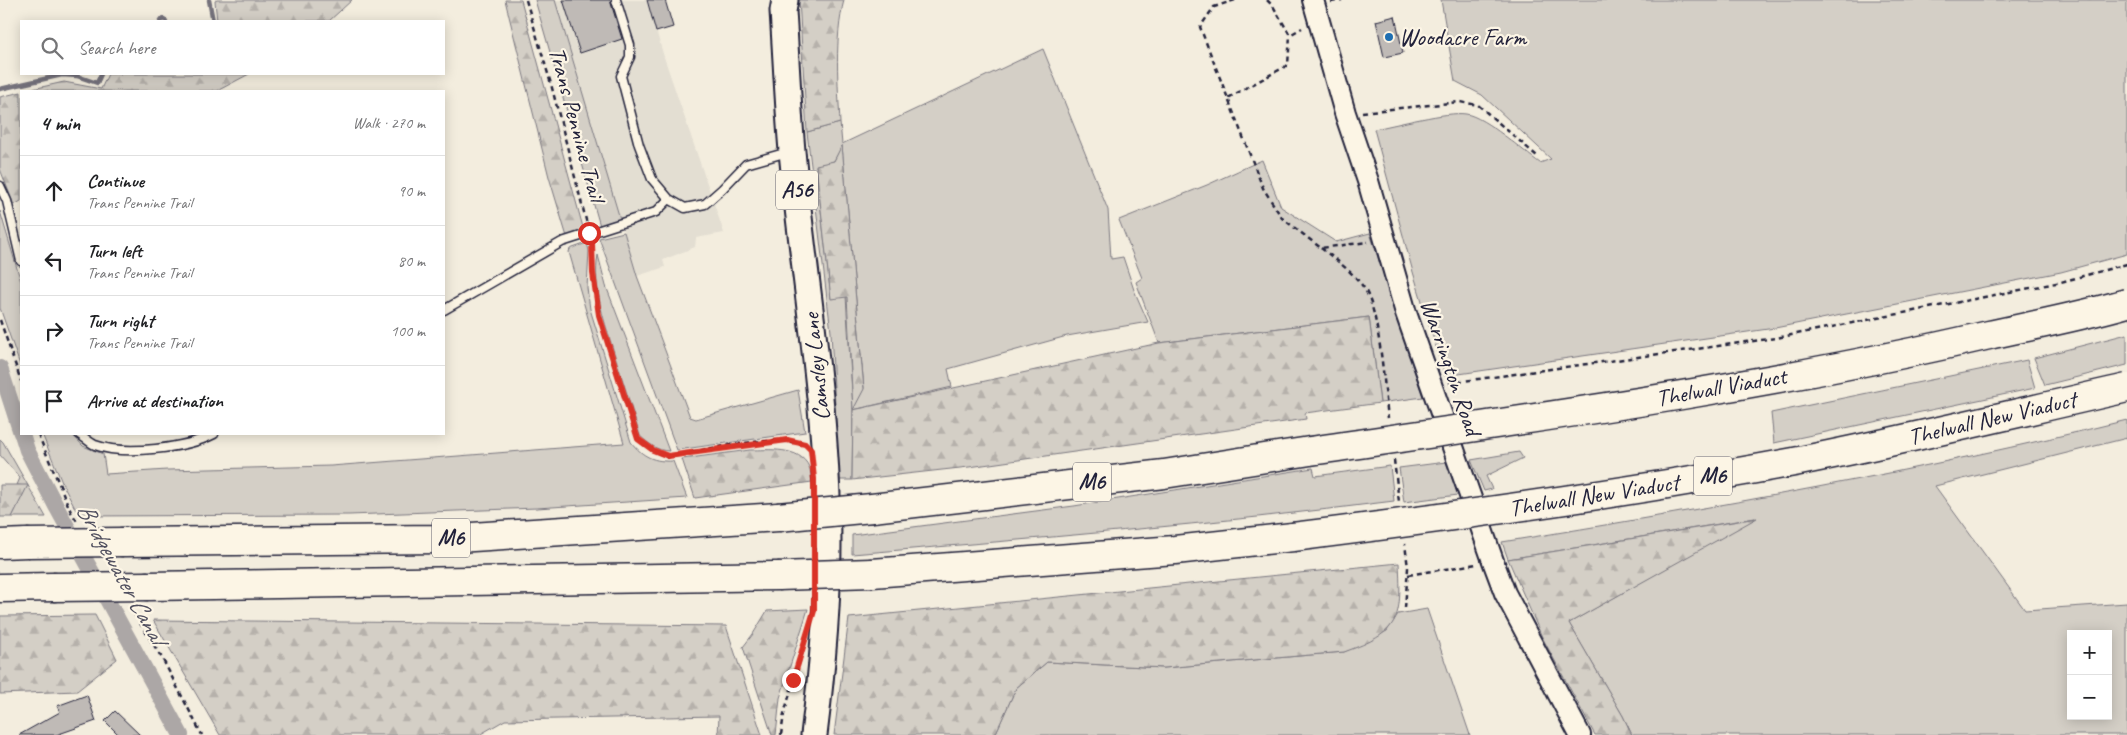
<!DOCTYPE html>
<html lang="en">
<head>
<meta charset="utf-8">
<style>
	:root { --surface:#fff; --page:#f6f6f6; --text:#202124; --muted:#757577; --line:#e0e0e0 }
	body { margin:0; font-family:Caveat,sans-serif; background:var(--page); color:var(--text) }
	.controls { position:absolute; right:15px; bottom:15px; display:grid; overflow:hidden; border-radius:0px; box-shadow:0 2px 12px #0003 }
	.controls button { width:45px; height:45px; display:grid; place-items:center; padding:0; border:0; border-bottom:1px solid var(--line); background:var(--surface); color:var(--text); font:25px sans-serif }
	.stop { position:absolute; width:15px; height:15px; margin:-11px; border:4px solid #d93025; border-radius:50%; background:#fff }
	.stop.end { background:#d93025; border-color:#fff; box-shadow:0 1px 5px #0008 }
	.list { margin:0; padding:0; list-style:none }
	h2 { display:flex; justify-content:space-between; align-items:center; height:65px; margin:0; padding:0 20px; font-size:21px }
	h2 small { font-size:16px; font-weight:400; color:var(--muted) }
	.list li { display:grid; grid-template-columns:32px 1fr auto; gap:15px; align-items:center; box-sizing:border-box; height:70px; padding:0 20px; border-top:1px solid var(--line) }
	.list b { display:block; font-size:19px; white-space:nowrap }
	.list p { margin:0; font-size:16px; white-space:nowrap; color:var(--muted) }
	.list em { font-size:16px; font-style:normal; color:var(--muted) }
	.icon { flex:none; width:28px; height:28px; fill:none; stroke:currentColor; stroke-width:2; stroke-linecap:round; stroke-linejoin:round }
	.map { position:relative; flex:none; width:2127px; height:735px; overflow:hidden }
	.search { position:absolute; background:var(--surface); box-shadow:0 2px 12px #0003; left:20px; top:20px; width:425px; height:55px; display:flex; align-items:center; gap:12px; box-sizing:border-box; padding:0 18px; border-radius:0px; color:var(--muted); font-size:19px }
	.panel { position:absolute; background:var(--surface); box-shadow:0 2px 12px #0003; left:20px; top:90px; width:425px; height:345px; border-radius:0px }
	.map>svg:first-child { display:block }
	.built { fill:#e3ded2 }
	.green { fill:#d4cfc6; stroke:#7b7880; fill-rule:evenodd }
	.forest { fill:url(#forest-firs); stroke:#7b7880 }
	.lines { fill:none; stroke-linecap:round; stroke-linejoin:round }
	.stream { stroke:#75727b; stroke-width:4.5 }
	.canal { stroke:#aca7a6; stroke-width:16 }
	.building { fill:#bfbab6; stroke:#22223b }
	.service-casing { stroke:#22223b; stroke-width:11 }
	.tertiary-casing { stroke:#22223b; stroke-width:24 }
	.primary-casing { stroke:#22223b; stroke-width:29 }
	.motorway-casing { stroke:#22223b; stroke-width:31 }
	.path { stroke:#22223b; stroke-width:2.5; stroke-dasharray:5 4; stroke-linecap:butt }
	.service { stroke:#fcf5e5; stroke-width:8 }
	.tertiary { stroke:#fcf5e5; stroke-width:20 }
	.primary { stroke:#fcf5e5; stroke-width:25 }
	.motorway { stroke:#fcf5e5; stroke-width:28 }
	.motorway-bridge-casing { stroke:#22223b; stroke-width:31; stroke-linecap:butt }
	.motorway-bridge { stroke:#fcf5e5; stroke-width:28 }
	.route { stroke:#d93025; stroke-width:6 }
	.poi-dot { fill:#1f6fb2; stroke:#fcf5e5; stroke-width:2 }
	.labels { text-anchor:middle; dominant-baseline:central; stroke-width:4.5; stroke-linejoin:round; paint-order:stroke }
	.shield { fill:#fcf5e5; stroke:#63616e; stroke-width:1 }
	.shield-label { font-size:22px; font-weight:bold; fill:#22223b }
	.poi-label { font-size:24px; fill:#22223b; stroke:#fcf5e5; text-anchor:start }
	.street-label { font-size:24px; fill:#22223b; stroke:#fcf5e5 }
	.water-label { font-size:25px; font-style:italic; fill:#525160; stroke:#fcf5e5 }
</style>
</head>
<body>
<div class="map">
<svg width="2127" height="735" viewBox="0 0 2127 735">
	<defs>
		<pattern id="forest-firs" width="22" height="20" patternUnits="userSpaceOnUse" patternTransform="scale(1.25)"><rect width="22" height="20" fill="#d4cfc6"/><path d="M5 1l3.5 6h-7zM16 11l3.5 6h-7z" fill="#b6b1ab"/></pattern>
	</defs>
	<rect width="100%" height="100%" fill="#f3edde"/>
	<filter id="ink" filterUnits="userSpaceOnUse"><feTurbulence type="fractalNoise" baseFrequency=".02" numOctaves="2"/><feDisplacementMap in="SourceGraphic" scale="10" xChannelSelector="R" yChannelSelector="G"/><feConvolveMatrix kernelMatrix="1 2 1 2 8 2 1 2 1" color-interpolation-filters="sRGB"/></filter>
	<g filter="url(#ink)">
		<path class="built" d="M 555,0 L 647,0 L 664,57 L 724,233 L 696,238 L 695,247 L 663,260 L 665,267 L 637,276 Z"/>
		<path class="green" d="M 535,0 L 555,0 L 620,219 L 600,226 Z
			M 1441,0 L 2127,0 L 2127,254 L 2061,272 L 1775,328 L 1445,376 L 1413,272 L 1374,129 C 1396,125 1447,111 1466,114 C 1485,117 1523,151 1540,163 L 1551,159 L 1482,95 L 1455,81 Z
			M 1043,49 L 1108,210 L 1111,259 L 1123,257 L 1134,290 L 1148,322 L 1067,336 L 948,369 L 952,387 L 853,410 L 852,480 L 839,480 L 831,332 L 807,132 L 840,123 L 842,144 ZM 842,146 L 864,388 L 853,409 L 846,296 L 831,298 L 816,166 L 834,161 Z
			M 1262,160 L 1281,207 L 1336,242 L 1370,233 L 1423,397 L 1380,403 L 1369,317 L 1159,343 L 1136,282 L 1142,278 L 1119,220 L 1207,185 Z
			M 0,211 L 21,282 L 21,368 L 0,308 Z
			M 624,232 L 637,276 L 690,417 L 696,419 L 798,390 L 805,432 L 677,450 L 599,238 Z
			M 587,243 L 589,251 L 587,288 L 590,309 L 631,442 C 643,457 654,462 673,461 L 687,498 L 537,508 L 349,515 L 79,516 L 63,485 L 42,434 L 72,434 L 83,446 L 103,454 L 106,474 L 167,470 L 331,466 L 624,443 L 569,252 L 570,249 Z
			M 598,255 L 606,286 L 669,451 C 657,451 649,444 640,436 C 632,409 623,383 615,356 C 605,323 592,289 598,255 Z
			M 2127,334 L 2127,365 L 2045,385 L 2034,358 Z
			M 2027,360 L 2035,388 L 1774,443 L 1771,413 Z
			M 2127,420 L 2127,438 L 1935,486 L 2025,610 L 2127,603 L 2127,735 L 1632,735 L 1623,716 L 1569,623 L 1755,518 L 1508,559 L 1502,542 C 1712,508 1921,471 2127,420 ZM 2071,634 L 2108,634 L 2108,716 L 2071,716 Z
			M 0,439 L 3,442 L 46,517 L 12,517 L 27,486 L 17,485 L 20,478 L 0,455 Z
			M 1519,452 L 1523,458 L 1486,476 L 1492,489 L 1484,491 L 1471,460 Z
			M 1446,462 L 1458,495 L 1404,502 L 1399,468 Z
			M 1390,466 L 1394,501 C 1214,524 1033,539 852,554 L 852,535 L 1074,506 L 1313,468 L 1315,476 Z
			M 1427,609 L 1470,735 L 995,735 L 1016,688 L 1047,662 L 1164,668 L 1344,652 L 1387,631 L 1398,614 Z"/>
		<path class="forest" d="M 217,0 L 352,0 L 329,21 L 217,21 L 215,1 Z
			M 505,0 L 521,0 L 584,231 L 567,237 L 549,177 Z
			M 799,0 L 844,0 C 834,40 838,83 840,123 L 807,132 Z
			M 108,74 L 249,74 L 217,91 L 24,91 L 64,82 L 101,89 Z
			M 21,92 L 21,201 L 14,205 L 0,169 L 0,97 Z
			M 842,145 L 864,389 L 853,410 L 1159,343 L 1369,317 L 1380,403 L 1305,413 L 1306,419 L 969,467 L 852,480 L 853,410 L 847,297 L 831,299 L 816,165 L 834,161 Z
			M 750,450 C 768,450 800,446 809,467 C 811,471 811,477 812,482 L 695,498 L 682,459 Z
			M 0,485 L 28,485 L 12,517 L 0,517 Z
			M 1757,518 L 1569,623 L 1623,716 L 1632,735 L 1595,735 L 1542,637 L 1508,559 Z
			M 1399,563 C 1402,620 1400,632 1344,652 L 1164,668 L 1047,662 L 1016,688 L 995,735 L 834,735 L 849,618 Z
			M 808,609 L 780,698 L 776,735 L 772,735 L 743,647 L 753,634 L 767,611 Z
			M 95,615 L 117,659 L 77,691 L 0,694 L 0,616 Z
			M 153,620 L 726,626 L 762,735 L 718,735 L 719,716 L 505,720 L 479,735 L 220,735 Z"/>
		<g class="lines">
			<path class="stream" d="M 209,0 L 213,21
				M 160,21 L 164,19 L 166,21
				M 0,89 L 62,75 L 77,76 L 97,83 L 101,74"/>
			<path class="canal" d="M 0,368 L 21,433
				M 22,434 L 27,450 L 57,508 L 181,735"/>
		</g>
		<path class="building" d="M 563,0 L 610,0 L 622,39 L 580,53 Z
			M 647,0 L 665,0 L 673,27 L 656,32 Z
			M 1395,16 L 1403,53 L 1384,57 L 1376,21 Z
			M 87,695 L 96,721 L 56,735 L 19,735 L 60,712 L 57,706 Z
			M 115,711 L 140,735 L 119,735 L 105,721 Z"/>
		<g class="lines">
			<defs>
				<path id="service" d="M 616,0 L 630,45 L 630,57 L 621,76 L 639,145 L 652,179 L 669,199 L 685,208 L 705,204 L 722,189 L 746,164 L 788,152
					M 0,186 L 7,201 L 21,261
					M 444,310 L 562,242 L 656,212 L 669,199
					M 79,434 C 84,437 90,443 95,445 C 125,456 187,448 214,434"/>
				<path id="tertiary" d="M 1313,0 L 1345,113 L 1368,181 L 1406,313 L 1493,561 L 1505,593 L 1580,735"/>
				<path id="primary" d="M 785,0 L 783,11 C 786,57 788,104 792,151 C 804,281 828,411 828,543 C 828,607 822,671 814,735"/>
				<path id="motorway" d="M 872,508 L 1164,474 L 1310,451
					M 123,542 L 442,539 L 778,517
					M 0,544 L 27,543
					M 872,573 L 1175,550 L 1293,537
					M 148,586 L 778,576
					M 0,588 L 53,587"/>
			</defs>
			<use href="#service" class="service-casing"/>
			<use href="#tertiary" class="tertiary-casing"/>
			<use href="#primary" class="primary-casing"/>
			<use href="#motorway" class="motorway-casing"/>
			<path class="path" d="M 526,0 L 551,84 L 587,224
				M 1235,0 L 1214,7 L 1200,27 L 1263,188 L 1282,218 L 1321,248 L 1368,242
				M 1267,0 L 1273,6 L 1290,35 L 1302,28
				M 1331,2 L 1342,0
				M 1228,98 L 1288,65 L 1290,35
				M 1362,112 L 1460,102 L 1478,105 L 1537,156
				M 592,244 L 593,273 L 599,315 L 638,439 L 653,450 L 668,457 C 704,450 771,434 804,444
				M 1321,248 C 1336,260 1353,272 1364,288 C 1380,312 1384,386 1388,418
				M 0,320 L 21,381
				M 1449,383 L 1776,338 L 2061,282 L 2127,264
				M 38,434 L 71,512 L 77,521
				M 1394,460 L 1399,502
				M 1408,575 L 1476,564
				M 130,607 L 162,658 L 202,735
				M 1405,608 L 1408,568 L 1405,544
				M 781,735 L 784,714 L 802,652"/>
			<use href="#service" class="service"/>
			<use href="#tertiary" class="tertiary"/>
			<use href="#primary" class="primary"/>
			<use href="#motorway" class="motorway"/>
			<defs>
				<path id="motorway-bridge" d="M 1310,451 C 1537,418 1765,387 1989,335 C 2035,325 2082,316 2127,303
					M 778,517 L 872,508
					M 1293,537 C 1461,516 1628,493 1794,462 C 1906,440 2016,413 2127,388
					M 27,543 L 123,542
					M 778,576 L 872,573
					M 53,587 L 148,586"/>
			</defs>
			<use href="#motorway-bridge" class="motorway-bridge-casing"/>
			<use href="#motorway-bridge" class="motorway-bridge"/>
		</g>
	</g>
	<g class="lines" filter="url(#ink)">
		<path class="route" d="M 589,233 L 592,243 L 593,273 L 599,315 L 638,439 L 653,450 L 668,456 L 787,440 L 805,444 L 811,450 L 814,479 L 814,611 L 793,680"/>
	</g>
	<circle class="poi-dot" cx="1389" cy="37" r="5"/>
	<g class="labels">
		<g class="shield">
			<rect x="776" y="170.5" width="42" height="39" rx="4"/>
			<rect x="1694" y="456.5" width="38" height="39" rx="4"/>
			<rect x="1073" y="462.5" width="38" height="39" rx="4"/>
			<rect x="432" y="518.5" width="38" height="39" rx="4"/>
		</g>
		<g class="shield-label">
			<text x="797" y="190">A56</text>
			<text x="1713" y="476">M6</text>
			<text x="1092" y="482">M6</text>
			<text x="451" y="538">M6</text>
		</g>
		<g class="poi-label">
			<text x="1399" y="37">Woodacre Farm</text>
		</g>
		<g class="street-label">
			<text transform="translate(577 124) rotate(75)">Trans Pennine Trail</text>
			<text transform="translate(816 367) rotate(-96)">Camsley Lane</text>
			<text transform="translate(1451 367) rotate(71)">Warrington Road</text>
			<text transform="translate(1721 387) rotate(-10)">Thelwall Viaduct</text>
			<text transform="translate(1992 418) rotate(-13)">Thelwall New Viaduct</text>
			<text transform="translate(1594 495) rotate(-9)">Thelwall New Viaduct</text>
		</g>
		<g class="water-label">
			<text transform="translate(121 573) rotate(61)">Bridgewater Canal</text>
		</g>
	</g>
</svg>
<div class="controls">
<button>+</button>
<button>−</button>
</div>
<div class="stop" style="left:589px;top:233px"></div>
<div class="stop end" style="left:793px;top:680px"></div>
<div class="search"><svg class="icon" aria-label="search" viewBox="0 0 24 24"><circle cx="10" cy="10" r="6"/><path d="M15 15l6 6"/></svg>Search here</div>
<section class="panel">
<h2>4 min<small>Walk · 270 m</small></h2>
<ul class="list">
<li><svg class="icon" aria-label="ahead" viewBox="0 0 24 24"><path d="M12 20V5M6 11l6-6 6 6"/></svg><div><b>Continue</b><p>Trans Pennine Trail</p></div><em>90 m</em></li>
<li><svg class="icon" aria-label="left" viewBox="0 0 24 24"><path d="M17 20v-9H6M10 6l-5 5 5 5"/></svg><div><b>Turn left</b><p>Trans Pennine Trail</p></div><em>80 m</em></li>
<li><svg class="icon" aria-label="right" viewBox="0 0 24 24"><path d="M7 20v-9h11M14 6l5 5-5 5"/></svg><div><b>Turn right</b><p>Trans Pennine Trail</p></div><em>100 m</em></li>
<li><svg class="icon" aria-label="arrive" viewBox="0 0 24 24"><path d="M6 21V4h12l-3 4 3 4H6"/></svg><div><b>Arrive at destination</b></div></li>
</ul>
</section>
</div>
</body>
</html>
